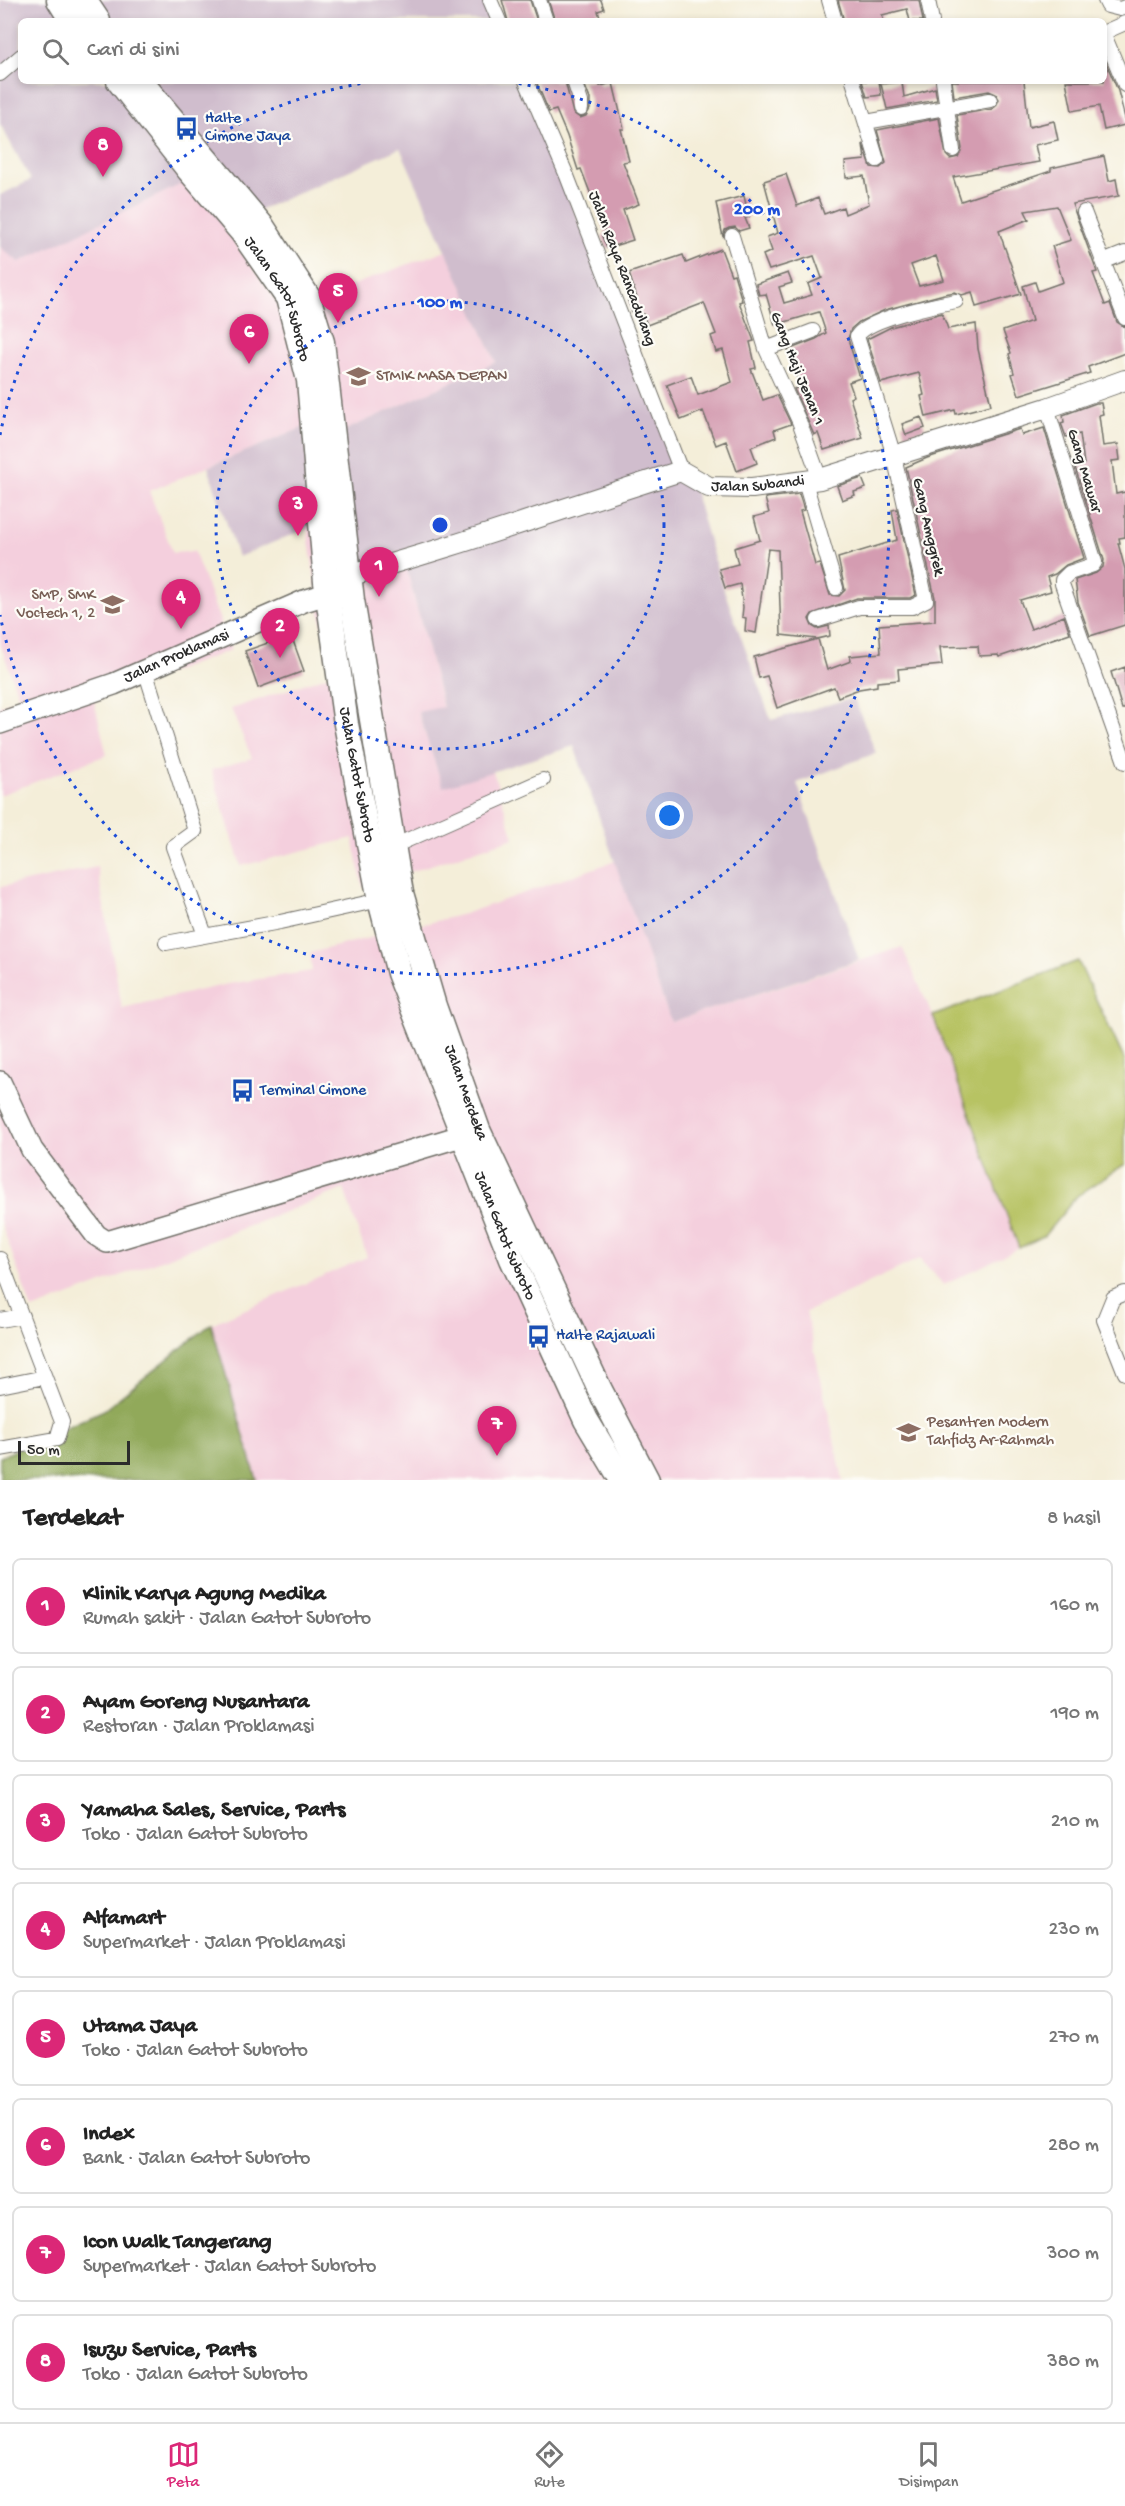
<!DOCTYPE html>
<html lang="id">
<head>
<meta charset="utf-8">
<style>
	:root { --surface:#fff; --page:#f2f2f2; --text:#222; --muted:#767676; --line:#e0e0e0; --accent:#db2777 }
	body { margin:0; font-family:"Gochi Hand",sans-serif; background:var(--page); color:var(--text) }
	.scale { position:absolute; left:18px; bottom:15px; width:112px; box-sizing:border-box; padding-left:6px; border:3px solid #2b2b2b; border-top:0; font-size:16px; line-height:21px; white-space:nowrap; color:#2b2b2b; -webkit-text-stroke:4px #fdfcf7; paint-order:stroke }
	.you { position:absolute; left:670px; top:816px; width:21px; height:21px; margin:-15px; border:4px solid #fff; border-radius:50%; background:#1a73e8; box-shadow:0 0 0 9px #1a73e833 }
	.badge { display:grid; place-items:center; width:39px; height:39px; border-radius:50%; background:var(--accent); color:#fff; font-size:20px; font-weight:700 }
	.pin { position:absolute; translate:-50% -50px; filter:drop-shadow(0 2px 3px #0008) }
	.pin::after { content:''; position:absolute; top:32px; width:21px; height:18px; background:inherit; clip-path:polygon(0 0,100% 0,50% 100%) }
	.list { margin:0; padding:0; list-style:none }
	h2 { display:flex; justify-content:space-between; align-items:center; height:78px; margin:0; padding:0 24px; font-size:26px }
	h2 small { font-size:20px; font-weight:400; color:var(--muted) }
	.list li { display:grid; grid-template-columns:39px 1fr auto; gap:18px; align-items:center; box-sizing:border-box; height:96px; margin:0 12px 12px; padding:0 12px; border:2px solid var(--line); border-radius:9px }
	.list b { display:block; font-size:22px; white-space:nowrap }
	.list p { margin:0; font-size:20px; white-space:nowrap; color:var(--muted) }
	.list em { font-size:20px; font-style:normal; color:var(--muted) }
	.icon { flex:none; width:33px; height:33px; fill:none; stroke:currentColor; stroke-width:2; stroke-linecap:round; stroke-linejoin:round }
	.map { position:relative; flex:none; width:1125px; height:1480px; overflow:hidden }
	.search { position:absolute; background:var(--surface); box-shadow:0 3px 9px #0003; left:18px; right:18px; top:18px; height:66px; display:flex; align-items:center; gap:15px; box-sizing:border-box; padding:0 21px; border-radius:9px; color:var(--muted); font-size:22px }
	.sheet { height:942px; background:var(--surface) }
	nav { display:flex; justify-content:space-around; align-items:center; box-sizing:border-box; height:84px; border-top:2px solid var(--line); background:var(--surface); font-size:16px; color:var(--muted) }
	nav a { display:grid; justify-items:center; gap:3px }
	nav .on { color:var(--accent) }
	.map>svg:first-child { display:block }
	.built { fill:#f4cfdd }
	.industrial { fill:#d0bdcd }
	.green { fill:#b7c364; stroke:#717748; stroke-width:1.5 }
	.forest { fill:#91a95a; stroke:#5e6a42; stroke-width:1.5 }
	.building { fill:#d49cb1; fill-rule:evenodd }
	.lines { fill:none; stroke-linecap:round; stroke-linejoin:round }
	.street-casing { stroke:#716f68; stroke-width:16 }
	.secondary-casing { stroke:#716f68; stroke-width:22 }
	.primary-casing { stroke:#716f68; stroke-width:24 }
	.highway-casing { stroke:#716f68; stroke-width:27 }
	.street { stroke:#fff; stroke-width:14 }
	.secondary { stroke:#fff; stroke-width:20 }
	.primary { stroke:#fff; stroke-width:21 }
	.highway { stroke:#fff; stroke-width:24 }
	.ring { fill:none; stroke:#1d4ed8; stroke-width:3; stroke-dasharray:3 6 }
	.labels { text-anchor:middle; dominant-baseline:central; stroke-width:4.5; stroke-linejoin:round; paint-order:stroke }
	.transit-label { font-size:16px; fill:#164399; stroke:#fdfcf7; text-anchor:start }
	.street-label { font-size:16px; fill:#2b2b2b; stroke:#fdfcf7 }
	.education-label { font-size:16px; fill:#785e54; stroke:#fdfcf7; text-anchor:start }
	.centre { fill:#1d4ed8; stroke:#fdfcf7; stroke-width:3 }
	.ring-label { font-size:18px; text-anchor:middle; font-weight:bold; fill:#1d4ed8; stroke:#fdfcf7; stroke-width:4.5; stroke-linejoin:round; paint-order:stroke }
</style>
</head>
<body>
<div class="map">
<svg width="1125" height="1480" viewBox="0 0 1125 1480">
	<rect width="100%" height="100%" fill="#fdfcf7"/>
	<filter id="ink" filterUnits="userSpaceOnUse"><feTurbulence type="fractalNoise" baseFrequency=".0167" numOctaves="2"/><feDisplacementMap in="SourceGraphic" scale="12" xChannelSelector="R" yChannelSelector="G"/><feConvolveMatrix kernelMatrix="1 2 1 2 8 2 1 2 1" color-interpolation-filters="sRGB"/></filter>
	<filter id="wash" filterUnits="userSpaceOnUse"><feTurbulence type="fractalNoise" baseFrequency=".008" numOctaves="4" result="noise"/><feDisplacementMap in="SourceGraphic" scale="24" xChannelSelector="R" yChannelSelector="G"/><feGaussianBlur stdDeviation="1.35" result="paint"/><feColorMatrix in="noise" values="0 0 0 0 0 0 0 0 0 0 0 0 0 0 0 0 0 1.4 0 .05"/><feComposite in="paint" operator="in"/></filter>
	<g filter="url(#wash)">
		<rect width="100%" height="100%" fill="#f4eed9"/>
		<path class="built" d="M 190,180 L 284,311 L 446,250 L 496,362 L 339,433 L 314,423 L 149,491 L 173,553 L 194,551 L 231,650 L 94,701 L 107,755 L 0,795 L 0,706 L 19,698 L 0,643 L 0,247 L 19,261 Z
			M 338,516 L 402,551 L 443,708 L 418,713 L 443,786 L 493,771 L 514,838 L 363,887 L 353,838 L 241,866 L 211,770 L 252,758 L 231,709 L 330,675 L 307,528 Z
			M 615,861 L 671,1022 L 902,947 L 933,1016 L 1019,1248 L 944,1285 L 919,1259 L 806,1312 L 843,1480 L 257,1480 L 211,1324 L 367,1257 L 344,1189 L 32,1310 L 0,1220 L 0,887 L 97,867 L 122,1008 L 228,984 L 312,971 L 310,953 L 464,914 Z"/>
		<path class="industrial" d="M 0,0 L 485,0 L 494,21 L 21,21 L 21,81 L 519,81 L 695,493 L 720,579 L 771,720 L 854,698 L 876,753 L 797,783 L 859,960 L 671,1022 L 574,746 L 443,787 L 418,712 L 443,707 L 402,551 L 350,567 L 337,516 L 238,557 L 208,467 L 314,423 L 339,433 L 496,362 L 400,148 L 223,226 L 190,180 L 19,262 L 0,247 L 0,195 L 31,180 L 0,124 Z"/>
		<path class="green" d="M 1078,961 L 1125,1061 L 1125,1164 L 1077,1196 L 1044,1236 L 1019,1248 L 933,1016 Z"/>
		<path class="forest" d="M 211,1324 L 257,1480 L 0,1480 L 0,1457 L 104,1410 Z"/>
		<g id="blocks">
			<path class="building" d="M 502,0 L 530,0 L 537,21 L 508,21 Z
				M 548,0 L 601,0 L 604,9 L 598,11 L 601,21 L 555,21 Z
				M 838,0 L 919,0 L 923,21 L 910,21 L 907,9 L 882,15 L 884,21 L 844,21 Z
				M 1104,58 L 1118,91 L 1125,118 L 1125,125 L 1104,130 L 1099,106 L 1072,111 L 1066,81 L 1104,81 Z
				M 536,81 L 565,81 L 573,113 L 580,118 L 586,116 L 590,109 L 590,99 L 583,81 L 598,81 L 600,86 L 613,83 L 624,129 L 621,129 L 629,161 L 623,162 L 639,204 L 623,210 L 633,240 L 607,248 L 602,236 L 606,234 L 581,169 L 578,170 L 567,136 L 556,110 L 549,112 Z
				M 862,81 L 879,81 L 881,95 L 867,97 Z
				M 952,81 L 1024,81 L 1029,127 L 1054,121 L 1058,140 L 1035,145 L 1039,162 L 953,177 L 961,201 L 1051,171 L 1051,168 L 1104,156 L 1109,181 L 1116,179 L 1119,196 L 1072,204 L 1097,272 L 1093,273 L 1105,305 L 1110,303 L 1117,322 L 1125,327 L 1125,353 L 1088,367 L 1090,373 L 1019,395 L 1012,374 L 1014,373 L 1009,354 L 1011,353 L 1003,331 L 1032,321 L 1023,286 L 1035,282 L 1038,291 L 1063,282 L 1052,246 L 1071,240 L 1057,206 L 1025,211 L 1029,219 L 999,231 L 1021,294 L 976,307 L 972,292 L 962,295 L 955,292 L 944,294 L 885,310 L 859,322 L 851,329 L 848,339 L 860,378 L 849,382 L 854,396 L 850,398 L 863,438 L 824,450 L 818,433 L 814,435 L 794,389 L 800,387 L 788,350 L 816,339 L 826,333 L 819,312 L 775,325 L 766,294 L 759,295 L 756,284 L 788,273 L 792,283 L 779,287 L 784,303 L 812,295 L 808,284 L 822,278 L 814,256 L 769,270 L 763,255 L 772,251 L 767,237 L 778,233 L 764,181 L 786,174 L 797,206 L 818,198 L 824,214 L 843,207 L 845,214 L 869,204 L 864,176 L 846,178 L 845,162 L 865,160 L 863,144 L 871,167 L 880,168 L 886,163 L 877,130 L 939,118 L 946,155 L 950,159 L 958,157 L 962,149 L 957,115 L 992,109 L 996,106 L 999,99 L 996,94 L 989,91 L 954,97 ZM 936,256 L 944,280 L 919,286 L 911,265 Z
				M 902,82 L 904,97 L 935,88 L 937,100 L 887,109 L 881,84 Z
				M 744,196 L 749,217 L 745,218 L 749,228 L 739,231 L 735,227 L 729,228 L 725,230 L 723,237 L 716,203 Z
				M 721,249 L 731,275 L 734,274 L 742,301 L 739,302 L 754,341 L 750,342 L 756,368 L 751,369 L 763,400 L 777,395 L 791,424 L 774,430 L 776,437 L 751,447 L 757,463 L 737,471 L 726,441 L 716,445 L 703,411 L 681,420 L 667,385 L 691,376 L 698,395 L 732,382 L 723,350 L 716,352 L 711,336 L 716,334 L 704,303 L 647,325 L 643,314 L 634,317 L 628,301 L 637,298 L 629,273 L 683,255 L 686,263 Z
				M 942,313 L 948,329 L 976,324 L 978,349 L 991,405 L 956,414 L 955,410 L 926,417 L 921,396 L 924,395 L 919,373 L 881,383 L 867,339 L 891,327 Z
				M 1096,403 L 1101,403 L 1103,414 L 1099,415 L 1103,446 L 1118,444 L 1120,460 L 1112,461 L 1116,494 L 1125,492 L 1125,537 L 1119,538 L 1120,543 L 1118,543 L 1125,569 L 1125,625 L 1090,636 L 1078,602 L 1075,580 L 1096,573 L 1103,567 L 1104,560 L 1075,467 L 1084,464 L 1080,434 L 1066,437 L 1061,423 L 1064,422 L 1063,415 Z
				M 921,417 L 925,428 L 906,435 L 902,424 Z
				M 1044,428 L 1084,558 L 1066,565 L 1055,574 L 1047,577 L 1051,591 L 1020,600 L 1031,629 L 1064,616 L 1070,633 L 999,657 L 998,655 L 979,656 L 978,646 L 940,647 L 942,665 L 898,669 L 899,680 L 877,682 L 877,686 L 859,689 L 838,697 L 834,687 L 777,708 L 767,676 L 759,678 L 754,657 L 818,639 L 827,670 L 851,661 L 850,656 L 881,653 L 879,625 L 935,621 L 935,598 L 906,467 L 927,458 L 1020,429 L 1022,435 Z
				M 862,478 L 866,488 L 854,492 L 855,495 L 842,500 L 837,486 Z
				M 799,494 L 804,510 L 800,511 L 815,565 L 820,564 L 830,595 L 839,596 L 845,590 L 838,558 L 897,540 L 892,510 L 897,509 L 916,595 L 910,598 L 857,598 L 812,614 L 809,619 L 812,626 L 817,629 L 829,626 L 830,636 L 817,639 L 781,635 L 778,550 L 768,549 L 756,633 L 745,631 L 746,618 L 742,617 L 743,607 L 740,584 L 725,588 L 719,569 L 738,564 L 734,548 L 760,540 L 754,517 L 769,513 L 765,498 Z
				M 291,635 L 304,671 L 258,688 L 245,651 Z
				M 1125,667 L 1125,709 L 1122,709 L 1111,672 Z"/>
		</g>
	</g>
	<g filter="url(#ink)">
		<use href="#blocks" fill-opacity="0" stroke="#716f68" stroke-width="1.5"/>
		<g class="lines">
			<defs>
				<path id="street" d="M 490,0 L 499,21
					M 539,0 L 546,21
					M 829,0 L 835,21
					M 928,0 L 932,21
					M 1105,0 L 1108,6 L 1120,9 L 1125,7
					M 1125,23 L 1107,31 L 1105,37 L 1125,85
					M 0,74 L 21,56
					M 526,81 L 567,176 L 681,471
					M 574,81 L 581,102 L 581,109
					M 853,81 L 877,160
					M 943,81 L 953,150
					M 866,122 L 990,100
					M 1084,212 L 1125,318
					M 732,236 L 766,349 L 799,421 L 820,479
					M 1110,259 L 1125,253
					M 766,349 L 813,331
					M 1047,408 L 1095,562 L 1093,565 L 1069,573 L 1062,580 L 1062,584 L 1125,762
					M 805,482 L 836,588
					M 818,620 L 859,607 L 912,607 L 926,600 L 894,456 L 857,336 C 869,318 935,305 956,301
					M 145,670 L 195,831 L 173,847 L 205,935
					M 394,846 L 543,780
					M 166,943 L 280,922 L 380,900
					M 0,1259 L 62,1422 L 57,1439 L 0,1449
					M 1125,1293 L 1113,1298 L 1104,1320 L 1125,1373
					M 0,1320 L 22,1316
					M 0,1386 L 45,1377"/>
				<g id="secondary">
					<path id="s1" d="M 337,579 C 454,548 566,507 681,471 L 709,487 L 752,488 L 820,479 L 1047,408 L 1125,380"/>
				</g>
				<g id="primary">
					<path id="s2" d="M 0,723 L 114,684 L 304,601 L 343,589"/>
					<path d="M 0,1082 L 32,1150 L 96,1235 L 107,1242 L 478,1131"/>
				</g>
				<g id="highway">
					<path d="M 59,0 L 72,21"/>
					<path d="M 84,0 L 98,21"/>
					<path id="s3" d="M 119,81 L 189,170 L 242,232 L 288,298 L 309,380 L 326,582 L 346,724 L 380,900 L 399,973 L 512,1259 L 586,1420 L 622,1480"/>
					<path id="s4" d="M 140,81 L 262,226 L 308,297 L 322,342 L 352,600 L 401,893 L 434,1006 L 478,1130 L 600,1390 L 647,1480"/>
				</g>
			</defs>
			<use href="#street" class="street-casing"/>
			<use href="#secondary" class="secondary-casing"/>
			<use href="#primary" class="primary-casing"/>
			<use href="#highway" class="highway-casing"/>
			<use href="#street" class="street"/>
			<use href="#secondary" class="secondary"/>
			<use href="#primary" class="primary"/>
			<use href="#highway" class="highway"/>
		</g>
	</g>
	<g class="ring">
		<circle cx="440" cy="525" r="224"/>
		<path d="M0 435A449 449 0 0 1 370 82M510 82A449 449 0 1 1 0 615"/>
	</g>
	<defs>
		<symbol id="bus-bare" viewBox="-9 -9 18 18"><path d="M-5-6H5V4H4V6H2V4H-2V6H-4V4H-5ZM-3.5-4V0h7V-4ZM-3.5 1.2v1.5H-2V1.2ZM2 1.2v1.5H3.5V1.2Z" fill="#1a4fb4" stroke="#fdfcf7" stroke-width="2.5" paint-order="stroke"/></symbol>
		<symbol id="university-bare" viewBox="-9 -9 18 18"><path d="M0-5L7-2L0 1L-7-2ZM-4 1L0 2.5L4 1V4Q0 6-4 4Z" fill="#8d6e63" stroke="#fdfcf7" stroke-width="2.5" paint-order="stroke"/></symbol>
		<symbol id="school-bare" viewBox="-9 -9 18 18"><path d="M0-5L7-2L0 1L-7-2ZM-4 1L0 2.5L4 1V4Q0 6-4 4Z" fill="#8d6e63" stroke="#fdfcf7" stroke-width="2.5" paint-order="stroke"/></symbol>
	</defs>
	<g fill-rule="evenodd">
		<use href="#bus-bare" x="170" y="112" width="33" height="33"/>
		<use href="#university-bare" x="342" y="360" width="33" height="33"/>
		<use href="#school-bare" x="96" y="588" width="33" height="33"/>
		<use href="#bus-bare" x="226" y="1074" width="33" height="33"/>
		<use href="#bus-bare" x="522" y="1320" width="33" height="33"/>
		<use href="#university-bare" x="892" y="1416" width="33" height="33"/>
	</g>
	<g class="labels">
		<g class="transit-label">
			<text x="205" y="119">Halte<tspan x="205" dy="18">Cimone Jaya</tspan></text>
			<text x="260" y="1091">Terminal Cimone</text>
			<text x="556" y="1336">Halte Rajawali</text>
		</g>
		<g class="street-label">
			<text transform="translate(621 269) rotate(69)">Jalan Raya Rancadulang</text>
			<text stroke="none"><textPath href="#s3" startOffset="272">Jalan Gatot Subroto</textPath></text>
			<text transform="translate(796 369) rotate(68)">Gang Haji Jenan 1</text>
			<text transform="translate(1083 471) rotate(73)">Gang Mawar</text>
			<text stroke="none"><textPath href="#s1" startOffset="442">Jalan Subandi</textPath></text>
			<text transform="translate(927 527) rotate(77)">Gang Amggrek</text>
			<text stroke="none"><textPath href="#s2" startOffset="189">Jalan Proklamasi</textPath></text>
			<text stroke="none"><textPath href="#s3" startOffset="758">Jalan Gatot Subroto</textPath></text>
			<text stroke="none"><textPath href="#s4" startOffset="1088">Jalan Merdeka</textPath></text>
			<text stroke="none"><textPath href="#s3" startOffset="1244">Jalan Gatot Subroto</textPath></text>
		</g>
		<g class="education-label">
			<text x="376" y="377">STMIK MASA DEPAN</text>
			<text x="95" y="596" text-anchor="end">SMP, SMK<tspan x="95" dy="18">Voctech 1, 2</tspan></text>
			<text x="927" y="1423">Pesantren Modern<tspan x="927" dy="18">Tahfidz Ar-Rahmah</tspan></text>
		</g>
	</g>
	<circle cx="440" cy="525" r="9" class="centre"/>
	<g class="ring-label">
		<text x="757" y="214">200 m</text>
		<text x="440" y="307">100 m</text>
	</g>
</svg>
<div class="scale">50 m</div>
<div class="you"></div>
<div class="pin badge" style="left:379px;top:597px">1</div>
<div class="pin badge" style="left:280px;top:658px">2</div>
<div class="pin badge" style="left:298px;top:536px">3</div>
<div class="pin badge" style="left:181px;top:629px">4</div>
<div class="pin badge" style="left:338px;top:323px">5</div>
<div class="pin badge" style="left:249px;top:364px">6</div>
<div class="pin badge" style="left:497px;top:1456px">7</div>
<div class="pin badge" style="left:103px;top:177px">8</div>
<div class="search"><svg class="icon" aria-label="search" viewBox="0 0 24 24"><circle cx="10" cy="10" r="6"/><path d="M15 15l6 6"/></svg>Cari di sini</div>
</div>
<section class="sheet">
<h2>Terdekat<small>8 hasil</small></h2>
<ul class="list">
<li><span class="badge">1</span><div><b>Klinik Karya Agung Medika</b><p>Rumah sakit · Jalan Gatot Subroto</p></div><em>160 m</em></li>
<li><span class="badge">2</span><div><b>Ayam Goreng Nusantara</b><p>Restoran · Jalan Proklamasi</p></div><em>190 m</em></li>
<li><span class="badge">3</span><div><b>Yamaha Sales, Service, Parts</b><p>Toko · Jalan Gatot Subroto</p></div><em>210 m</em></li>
<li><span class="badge">4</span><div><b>Alfamart</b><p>Supermarket · Jalan Proklamasi</p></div><em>230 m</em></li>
<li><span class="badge">5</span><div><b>Utama Jaya</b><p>Toko · Jalan Gatot Subroto</p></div><em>270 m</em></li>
<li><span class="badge">6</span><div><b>Index</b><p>Bank · Jalan Gatot Subroto</p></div><em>280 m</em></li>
<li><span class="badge">7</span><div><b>Icon Walk Tangerang</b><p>Supermarket · Jalan Gatot Subroto</p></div><em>300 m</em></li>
<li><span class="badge">8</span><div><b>Isuzu Service, Parts</b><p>Toko · Jalan Gatot Subroto</p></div><em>380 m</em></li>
</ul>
</section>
<nav>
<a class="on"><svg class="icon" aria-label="map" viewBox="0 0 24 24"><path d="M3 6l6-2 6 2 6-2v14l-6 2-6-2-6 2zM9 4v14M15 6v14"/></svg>Peta</a>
<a><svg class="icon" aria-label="directions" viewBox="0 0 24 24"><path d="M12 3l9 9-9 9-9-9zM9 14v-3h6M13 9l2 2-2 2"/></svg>Rute</a>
<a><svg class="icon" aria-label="saved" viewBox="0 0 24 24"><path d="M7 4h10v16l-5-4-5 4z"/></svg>Disimpan</a>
</nav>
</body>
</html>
